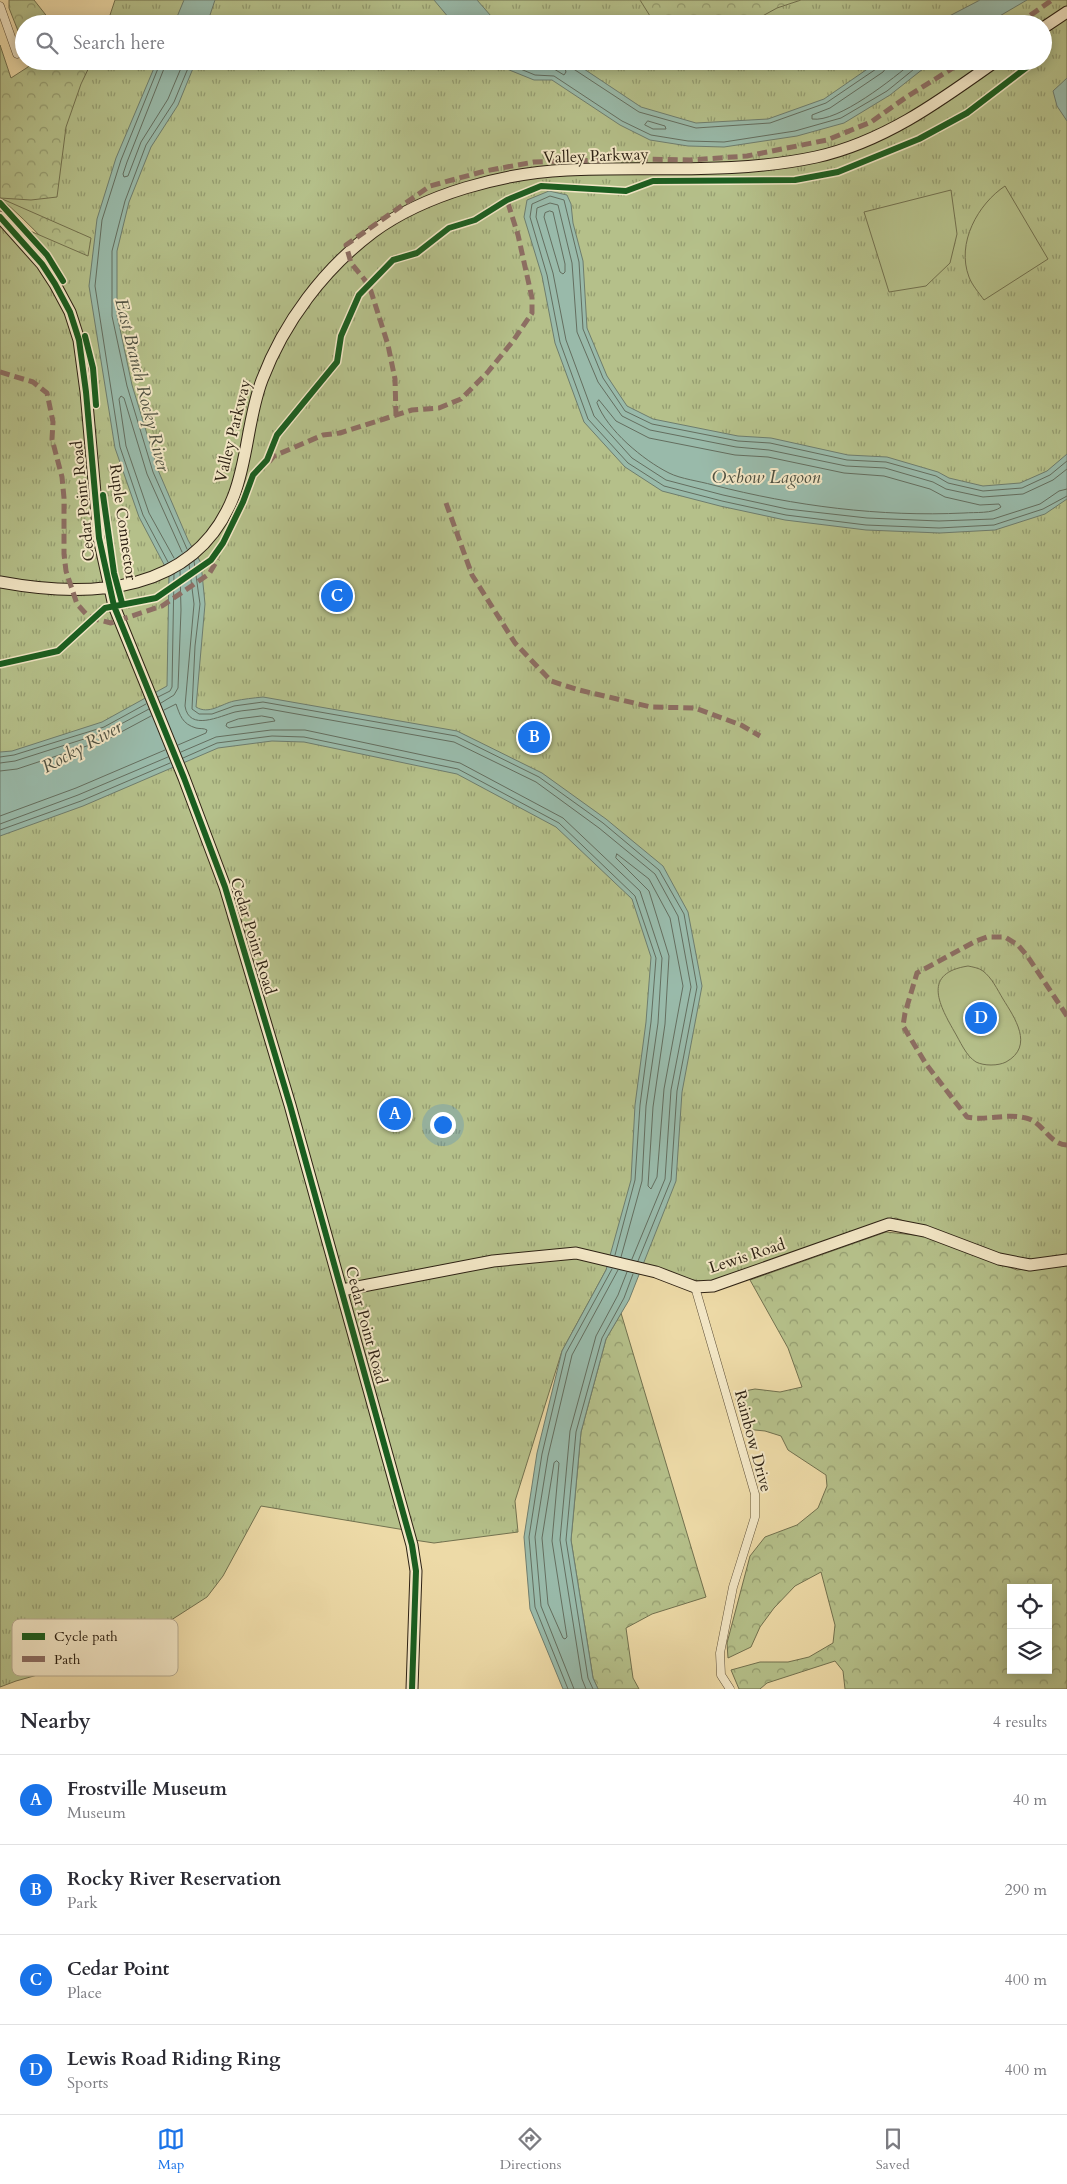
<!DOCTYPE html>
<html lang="en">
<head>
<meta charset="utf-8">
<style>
	:root { --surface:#fff; --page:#f2f2f3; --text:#2b2b33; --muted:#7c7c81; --line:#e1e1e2; --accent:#1a73e8 }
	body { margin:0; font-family:Cardo,serif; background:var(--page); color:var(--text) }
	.controls { position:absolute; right:15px; bottom:15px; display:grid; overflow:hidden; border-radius:0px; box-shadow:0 2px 12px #0003 }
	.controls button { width:45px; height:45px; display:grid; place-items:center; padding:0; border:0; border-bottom:1px solid var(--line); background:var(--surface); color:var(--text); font:25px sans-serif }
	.you { position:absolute; left:442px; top:1124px; width:18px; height:18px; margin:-12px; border:4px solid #fff; border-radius:50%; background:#1a73e8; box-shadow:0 0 0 8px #1a73e833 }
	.badge { display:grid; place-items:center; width:32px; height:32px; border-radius:50%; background:var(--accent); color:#fff; font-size:16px; font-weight:700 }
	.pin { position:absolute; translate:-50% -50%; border:2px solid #fff; box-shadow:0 1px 5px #0006 }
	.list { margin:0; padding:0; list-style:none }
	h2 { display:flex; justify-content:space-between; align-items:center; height:65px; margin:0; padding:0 20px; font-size:21px }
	h2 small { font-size:16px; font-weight:400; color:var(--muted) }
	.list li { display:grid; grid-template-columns:32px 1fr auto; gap:15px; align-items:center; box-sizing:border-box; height:90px; padding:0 20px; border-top:1px solid var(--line) }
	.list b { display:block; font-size:19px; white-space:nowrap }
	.list p { margin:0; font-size:16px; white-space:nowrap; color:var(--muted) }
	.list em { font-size:16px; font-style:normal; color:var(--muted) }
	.icon { flex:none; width:28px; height:28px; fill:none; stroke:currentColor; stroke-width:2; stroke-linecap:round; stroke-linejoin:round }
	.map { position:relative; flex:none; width:1067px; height:1689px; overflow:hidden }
	.search { position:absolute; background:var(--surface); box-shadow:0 2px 12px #0003; left:15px; right:15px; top:15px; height:55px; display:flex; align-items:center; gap:12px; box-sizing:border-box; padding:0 18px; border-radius:28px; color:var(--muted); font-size:19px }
	.sheet { height:425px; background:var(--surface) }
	nav { display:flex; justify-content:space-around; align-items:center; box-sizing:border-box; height:70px; border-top:1px solid var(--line); background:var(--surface); font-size:14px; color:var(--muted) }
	nav a { display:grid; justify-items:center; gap:2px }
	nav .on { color:var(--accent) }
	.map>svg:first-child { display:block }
	.forest { fill:url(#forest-crowns); stroke:#72714f; fill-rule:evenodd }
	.park { fill:url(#park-tufts); stroke:#72714f }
	.garden { fill:#b5c08a; stroke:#72714f }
	.water { fill:#99baaa; stroke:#6e7d6e }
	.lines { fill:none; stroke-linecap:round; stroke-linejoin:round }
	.shore { stroke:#646e5f; stroke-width:1 }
	.street-casing { stroke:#5e5039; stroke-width:9 }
	.secondary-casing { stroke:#2e2214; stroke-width:13 }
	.street { stroke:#f3e7c6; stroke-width:8 }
	.secondary { stroke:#f3e7c6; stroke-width:11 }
	.quiet { stroke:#8d6e63; stroke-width:5; stroke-dasharray:10 5; stroke-linecap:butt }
	.cycleway-casing { stroke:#f3e7c6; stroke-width:9 }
	.cycleway { stroke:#1b5e20; stroke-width:6 }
	.labels { text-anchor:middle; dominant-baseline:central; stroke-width:4; stroke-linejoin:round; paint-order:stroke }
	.street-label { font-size:16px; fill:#2e2214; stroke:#f3e7c6 }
	.water-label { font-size:18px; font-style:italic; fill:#4e5041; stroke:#f3e7c6 }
	.key { fill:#f3e7c6; stroke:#b8ac91; stroke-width:1 }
	.key-label { font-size:14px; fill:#2e2214 }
</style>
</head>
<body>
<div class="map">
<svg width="1067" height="1689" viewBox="0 0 1067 1689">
	<defs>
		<pattern id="forest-crowns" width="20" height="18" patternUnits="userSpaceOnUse" patternTransform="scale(1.25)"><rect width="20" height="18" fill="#b5c08a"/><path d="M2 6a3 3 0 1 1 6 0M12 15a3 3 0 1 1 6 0" fill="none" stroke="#949c70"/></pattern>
		<pattern id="park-tufts" width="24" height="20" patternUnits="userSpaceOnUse" patternTransform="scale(1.25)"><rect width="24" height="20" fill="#b5c08a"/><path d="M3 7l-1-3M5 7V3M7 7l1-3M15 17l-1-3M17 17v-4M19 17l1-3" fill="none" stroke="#949c70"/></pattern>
	</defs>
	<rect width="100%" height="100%" fill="#eddaa7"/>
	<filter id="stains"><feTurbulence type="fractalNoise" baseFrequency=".004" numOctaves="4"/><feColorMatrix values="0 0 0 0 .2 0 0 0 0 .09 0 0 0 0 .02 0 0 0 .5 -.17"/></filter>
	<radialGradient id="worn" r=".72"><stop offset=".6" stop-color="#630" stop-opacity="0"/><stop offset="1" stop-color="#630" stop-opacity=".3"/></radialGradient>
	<path class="forest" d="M 9,0 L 34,0 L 53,24 L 24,24 L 24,46 L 9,8 Z
		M 477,0 L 974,0 L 933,24 L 498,24 Z
		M 0,45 L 11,78 L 28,67 L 32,61 L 157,61 L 89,286 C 59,257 32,225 0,198 Z
		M 886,1232 L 924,1236 L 1017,1270 L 1067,1264 L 1067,1689 L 845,1689 L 843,1671 L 835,1661 L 767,1683 L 760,1689 L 739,1689 L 731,1670 L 760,1662 L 788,1662 L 809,1657 L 833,1643 L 835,1625 L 821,1572 L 795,1586 L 774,1608 L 760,1627 L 751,1647 L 728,1658 L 727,1643 L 750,1556 L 765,1537 L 797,1525 L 818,1508 L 827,1486 L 826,1475 L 788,1450 L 781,1436 L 765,1431 L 745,1429 L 734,1393 L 755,1389 L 780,1392 L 802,1387 L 788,1348 L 750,1280 ZM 1011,1588 L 1048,1588 L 1048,1670 L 1011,1670 Z
		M 621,1313 L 706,1597 L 652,1614 L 626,1628 L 633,1678 L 639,1689 L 598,1689 L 593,1678 L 571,1540 L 581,1432 L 606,1339 Z"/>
	<path class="park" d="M 115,0 L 640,0 L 655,24 L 107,24 Z
		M 801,0 L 1067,0 L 1067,1258 L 1017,1266 L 896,1218 L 716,1285 L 611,1261 L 562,1351 L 515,1501 L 518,1532 L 434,1543 L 414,1540 L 411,1531 L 261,1506 L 223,1576 L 207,1597 L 123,1651 L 16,1681 L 0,1687 L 0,218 L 88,256 L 91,238 L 0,198 L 31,200 L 57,197 L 66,127 L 81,84 L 92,61 L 1043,61 L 1043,24 L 748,24 L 777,8 Z"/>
	<path class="garden" d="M 1005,186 L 1048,259 L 984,300 C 979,293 972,285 969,277 C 956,243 978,204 1005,186 Z
		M 951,190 L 957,234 L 950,263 L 926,286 L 889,292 L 864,212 Z
		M 968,966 C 973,967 979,968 983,971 C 992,978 997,989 1003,999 C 1014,1017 1035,1046 1006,1062 C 998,1066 984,1066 976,1062 C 966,1056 960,1041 954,1031 C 938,1003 923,973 968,966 Z"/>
	<path class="water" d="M 184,0 L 215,0 L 207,24 L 174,24 Z
		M 434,0 L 477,0 L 498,24 L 454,24 Z
		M 980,0 L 1027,0 L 986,24 L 934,24 Z
		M 157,61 L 196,61 L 178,105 L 151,147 L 129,202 L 117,251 L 117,315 L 132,385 L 158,470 L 188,540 L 201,563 L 205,604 L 196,707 C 209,715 221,704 234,701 C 244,699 253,698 263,697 L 457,731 L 542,773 L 606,819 L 663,866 L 688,912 L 702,986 L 682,1092 L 676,1181 L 629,1300 L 606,1339 L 581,1432 L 571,1540 L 593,1678 L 598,1689 L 563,1689 L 530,1609 L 524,1537 L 537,1453 L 562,1351 L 606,1270 L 631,1180 L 635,1105 L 646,1022 L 651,957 L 632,899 L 556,827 L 457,774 L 304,742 L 272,741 L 218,748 L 83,806 L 0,836 L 0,752 L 12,751 L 102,722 L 167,686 L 169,574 L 139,517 L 115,448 L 89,286 L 97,219 L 116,158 Z
		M 487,61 L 572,61 L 641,107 L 696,123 L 768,119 L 824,99 L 879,61 L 933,61 L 890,95 L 844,123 L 797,136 L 724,147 L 688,146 L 650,140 L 620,125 L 552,80 L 534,80 Z
		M 1067,78 L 1067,121 L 1057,106 L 1053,91 Z
		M 549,191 L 567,195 L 571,204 L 573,223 L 583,261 L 587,328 L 607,376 L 627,406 L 653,419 L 738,436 L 771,438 L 848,455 L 887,457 L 938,472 L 949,478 L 983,486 L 1020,483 L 1047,471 L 1067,454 L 1067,499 L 1045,514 L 995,530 L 940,533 L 866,530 L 785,520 L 720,506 L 662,491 L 625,467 L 584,422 L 555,343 L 542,276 L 524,217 L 527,200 Z"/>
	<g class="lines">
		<path class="shore" d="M 161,61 L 121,160 L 102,220 L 95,286 L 120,447 L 143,515 L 168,562
			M 167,61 L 127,162 L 123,174 L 124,177 L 128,176 L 141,142 L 168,99 L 184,61
			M 501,61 L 535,75 L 554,76 L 622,121 L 651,135 L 688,141 L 724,142 L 795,131 L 841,118 L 887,91 L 924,61
			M 517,61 L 536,69 L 554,69 L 564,75 L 566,72 L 563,61
			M 569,61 L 572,68 L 639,112 L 696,128 L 770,123 L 826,103 L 879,67 L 881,61
			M 887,61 L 886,68 L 883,72 L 830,108 L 812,115 L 812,119 C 838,123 894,78 914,61
			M 648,121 L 665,126 L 666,129 L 653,129 L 645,125 Z
			M 550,211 L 553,212 L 565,264 L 565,272 L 563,274 L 560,272 L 544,217 L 545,213 Z
			M 599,400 L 616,421 L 649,438 L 735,455 L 768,457 L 844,473 L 884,476 L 930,489 L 945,497 L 980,505 L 999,504 L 1001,507 C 992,514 976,512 964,513 C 881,517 794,506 713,485 C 699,481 681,479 669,473 C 643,460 607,430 597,403 Z
			M 1067,461 L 1050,475 L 1022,488 L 983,491 L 948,483 L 936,476 L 886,462 L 847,460 L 770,443 L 738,441 L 652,424 L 625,411 L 603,378 L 583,329 L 579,262 L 564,200 L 550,196 L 532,204 L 530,217 L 547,275 L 560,342 L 588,419 L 628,463 L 664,486 L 722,501 L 786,515 L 866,525 L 939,528 L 994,525 L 1043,509 L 1067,496
			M 1067,469 L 1053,480 L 1023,494 L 983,497 L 946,489 L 933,482 L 885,468 L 846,466 L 769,450 L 736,447 L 650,430 L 622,416 L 598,382 L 577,332 L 572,263 L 558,205 L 550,203 L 537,208 L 536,217 L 553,273 L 566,340 L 594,416 L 632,458 L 666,480 L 723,495 L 787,509 L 867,518 L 939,521 L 993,519 L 1040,504 L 1059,491 L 1067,489
			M 187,549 L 153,472 L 127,386 L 112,316 L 112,251 L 125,201 L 146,145 L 174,102 L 191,61
			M 174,558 L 149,513 L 126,446 L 119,399 L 121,396 L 124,398 L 147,474 L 182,552
			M 194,561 L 200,604 L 195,646 L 192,709 L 199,714 L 212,714 L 234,706 L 263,702 L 456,736 L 539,777 L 603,823 L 659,870 L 684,914 L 697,987 L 677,1091 L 671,1180 L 638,1261
			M 189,564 L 194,604 L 185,706 C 189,732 220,716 235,712 C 244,710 254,710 263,708 L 454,742 L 536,782 L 599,828 L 655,874 L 678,916 L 691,987 L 671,1090 L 665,1179 L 632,1259
			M 158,697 L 170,691 L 172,687 L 174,574
			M 161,703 L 174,695 L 178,688 L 181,610 L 180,570
			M 164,710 L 176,704 C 180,715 182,724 196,728 C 200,729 204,728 207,730 L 206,733 L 178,745
			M 262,716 L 273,718 L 275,721 L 229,728 L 226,726 L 227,723 L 238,719 Z
			M 181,752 L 216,737 L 271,730 L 305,730 L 460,763 L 563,818 L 640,891 L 662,958 L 658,1023 L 646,1106 L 642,1181 L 621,1257
			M 0,757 L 14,755 L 104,727 L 146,704
			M 183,758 L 217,743 L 272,736 L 304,737 L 458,769 L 559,823 L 635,896 L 656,958 L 651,1022 L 640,1105 L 635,1180 L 615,1255
			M 0,763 L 15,761 L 106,732 L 149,709
			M 0,771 L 17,769 L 108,739 L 151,716
			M 0,816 L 76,788 L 165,750
			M 0,824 L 78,795 L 168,757
			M 0,830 L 81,801 L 170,763
			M 617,854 L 649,879 L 670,918 L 683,986 L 664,1089 L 657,1177 L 651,1189 L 648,1186 L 653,1107 L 665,1024 L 669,956 L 649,891 L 616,858 Z
			M 557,1461 L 559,1463 L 552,1541 L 567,1637 L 565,1639 L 563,1638 L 548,1604 L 542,1538 L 554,1463 Z
			M 568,1689 L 535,1607 L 529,1537 L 542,1454 L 566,1353 L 612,1269
			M 574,1689 L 541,1606 L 535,1537 L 548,1456 L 572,1355 L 618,1270
			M 586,1689 L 582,1679 L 560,1540 L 570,1431 L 596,1336 L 618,1295 L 627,1272
			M 593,1689 L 588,1678 L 566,1540 L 576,1432 L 602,1338 L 624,1298 L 633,1274"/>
		<defs>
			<path id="street" d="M 0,6 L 17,54
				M 695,1287 L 755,1494 L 755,1517 L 733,1587 L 720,1653 L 721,1675 L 730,1689"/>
			<path id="secondary" d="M 1043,28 L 1067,12
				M 0,217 L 42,264 L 55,284 L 70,312 L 79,340 L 86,392 L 99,538 L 114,606 L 184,778 L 225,887 L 290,1105 L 412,1545 L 416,1571 L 412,1689
				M 0,582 C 91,599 196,594 234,495 C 248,458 248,417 262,380 C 284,322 324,269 373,232 C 425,194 503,173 567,170 C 651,166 732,175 816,157 C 884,142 940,101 996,61
				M 342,1290 L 493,1261 L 576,1253 L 656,1272 L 695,1287 L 713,1286 L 889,1224 L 925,1231 L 999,1259 L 1030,1265 L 1067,1260"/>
		</defs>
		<use href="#street" class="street-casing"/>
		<use href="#secondary" class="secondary-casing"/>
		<use href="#street" class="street"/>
		<use href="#secondary" class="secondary"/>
		<path class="quiet" d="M 1018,24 L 1052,0
			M 0,372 L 33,382 L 47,393 L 53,422 L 52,439 L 62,477 L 64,498 L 64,554 L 66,571 L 77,604 L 87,615 L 95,619 L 111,623 L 162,606 L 209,574 L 218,559
			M 396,416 L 395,379 L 388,345 L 369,285 L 351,263 L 346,245 L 430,186 L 485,171 L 534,162 L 634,159 L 690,160 L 747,156 L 827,140 L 871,122 L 905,98 L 964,61
			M 269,462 L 274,456 L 323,435 L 340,433 L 412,410 L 439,408 L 461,399 L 487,373 L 513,341 L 532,313 L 532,298 L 518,235 L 507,200
			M 446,503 L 472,575 L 515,643 L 551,681 L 579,690 L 651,707 L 695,708 L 741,725 L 760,736
			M 1067,1016 L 1028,957 L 1018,945 L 1005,937 L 987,937 L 976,941 L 917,973 L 905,1013 L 903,1026 L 926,1064 L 967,1117 C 986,1121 1006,1113 1026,1118 C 1044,1122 1048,1144 1067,1145"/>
		<defs>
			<path id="cycleway" d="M 0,203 L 47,255 L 63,281
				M 0,217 L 42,264 L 55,284 L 70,312 L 79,340 L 86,392 L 99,538 L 114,606 L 184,778 L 225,887 L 290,1105 L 412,1545 L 416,1571 L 412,1689
				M 85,336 L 93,368 L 96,405
				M 103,495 L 114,573 L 122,603
				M 0,664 L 58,651 L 105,608 L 156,598 L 211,560 L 223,543 L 243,502 L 253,475 L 267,460 L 277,435 L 337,362 L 341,336 L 359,295 L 393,260 L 417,253 L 449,228 L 475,220 L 507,200 L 541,186 L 626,191 L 653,181 L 795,180 L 838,172 L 919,139 L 967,113 L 1035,61"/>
		</defs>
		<use href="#cycleway" class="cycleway-casing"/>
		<use href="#cycleway" class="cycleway"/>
	</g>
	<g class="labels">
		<g class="street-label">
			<text transform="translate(596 156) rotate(-2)">Valley Parkway</text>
			<text transform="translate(233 431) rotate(-76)">Valley Parkway</text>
			<text transform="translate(83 501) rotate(-96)">Cedar Point Road</text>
			<text transform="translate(123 522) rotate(82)">Ruple Connector</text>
			<text transform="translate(253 936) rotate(73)">Cedar Point Road</text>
			<text transform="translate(747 1256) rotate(-18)">Lewis Road</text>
			<text transform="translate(366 1325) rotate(75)">Cedar Point Road</text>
			<text transform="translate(753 1441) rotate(75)">Rainbow Drive</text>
		</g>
		<g class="water-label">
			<text transform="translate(142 385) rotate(76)">East Branch Rocky River</text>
			<text x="766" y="477">Oxbow Lagoon</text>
			<text transform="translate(82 747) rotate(-29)">Rocky River</text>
		</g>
	</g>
	<rect x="12" y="1619" width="166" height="57" rx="8" class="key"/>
	<rect x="22" y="1633" width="23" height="7" fill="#1b5e20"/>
	<rect x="22" y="1656" width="23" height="6" fill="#8d6e63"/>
	<g class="key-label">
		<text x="54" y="1641">Cycle path</text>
		<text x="54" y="1664">Path</text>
	</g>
	<rect width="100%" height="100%" filter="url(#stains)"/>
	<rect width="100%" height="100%" fill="url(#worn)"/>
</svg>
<div class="controls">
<button><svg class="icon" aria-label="locate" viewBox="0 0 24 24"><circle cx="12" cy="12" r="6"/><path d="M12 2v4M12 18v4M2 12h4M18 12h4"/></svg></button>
<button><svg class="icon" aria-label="layers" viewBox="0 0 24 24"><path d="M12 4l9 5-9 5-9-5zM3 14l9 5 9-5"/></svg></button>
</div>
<div class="you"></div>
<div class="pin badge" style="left:395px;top:1114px">A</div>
<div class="pin badge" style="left:534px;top:737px">B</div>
<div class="pin badge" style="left:337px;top:596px">C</div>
<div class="pin badge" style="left:981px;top:1018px">D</div>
<div class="search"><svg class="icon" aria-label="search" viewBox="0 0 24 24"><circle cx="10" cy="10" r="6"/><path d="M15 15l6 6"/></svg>Search here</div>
</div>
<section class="sheet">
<h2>Nearby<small>4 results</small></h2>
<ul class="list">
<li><span class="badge">A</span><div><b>Frostville Museum</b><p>Museum</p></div><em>40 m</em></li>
<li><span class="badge">B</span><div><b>Rocky River Reservation</b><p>Park</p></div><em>290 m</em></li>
<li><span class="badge">C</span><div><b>Cedar Point</b><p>Place</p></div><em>400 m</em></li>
<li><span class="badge">D</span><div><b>Lewis Road Riding Ring</b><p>Sports</p></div><em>400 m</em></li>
</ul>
</section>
<nav>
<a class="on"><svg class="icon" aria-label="map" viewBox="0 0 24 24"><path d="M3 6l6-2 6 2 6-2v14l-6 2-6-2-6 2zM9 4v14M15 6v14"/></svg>Map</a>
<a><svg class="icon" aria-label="directions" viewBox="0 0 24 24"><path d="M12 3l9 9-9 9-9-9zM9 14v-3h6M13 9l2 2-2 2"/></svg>Directions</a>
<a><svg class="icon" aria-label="saved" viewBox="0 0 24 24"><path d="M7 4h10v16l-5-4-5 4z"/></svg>Saved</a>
</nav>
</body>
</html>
